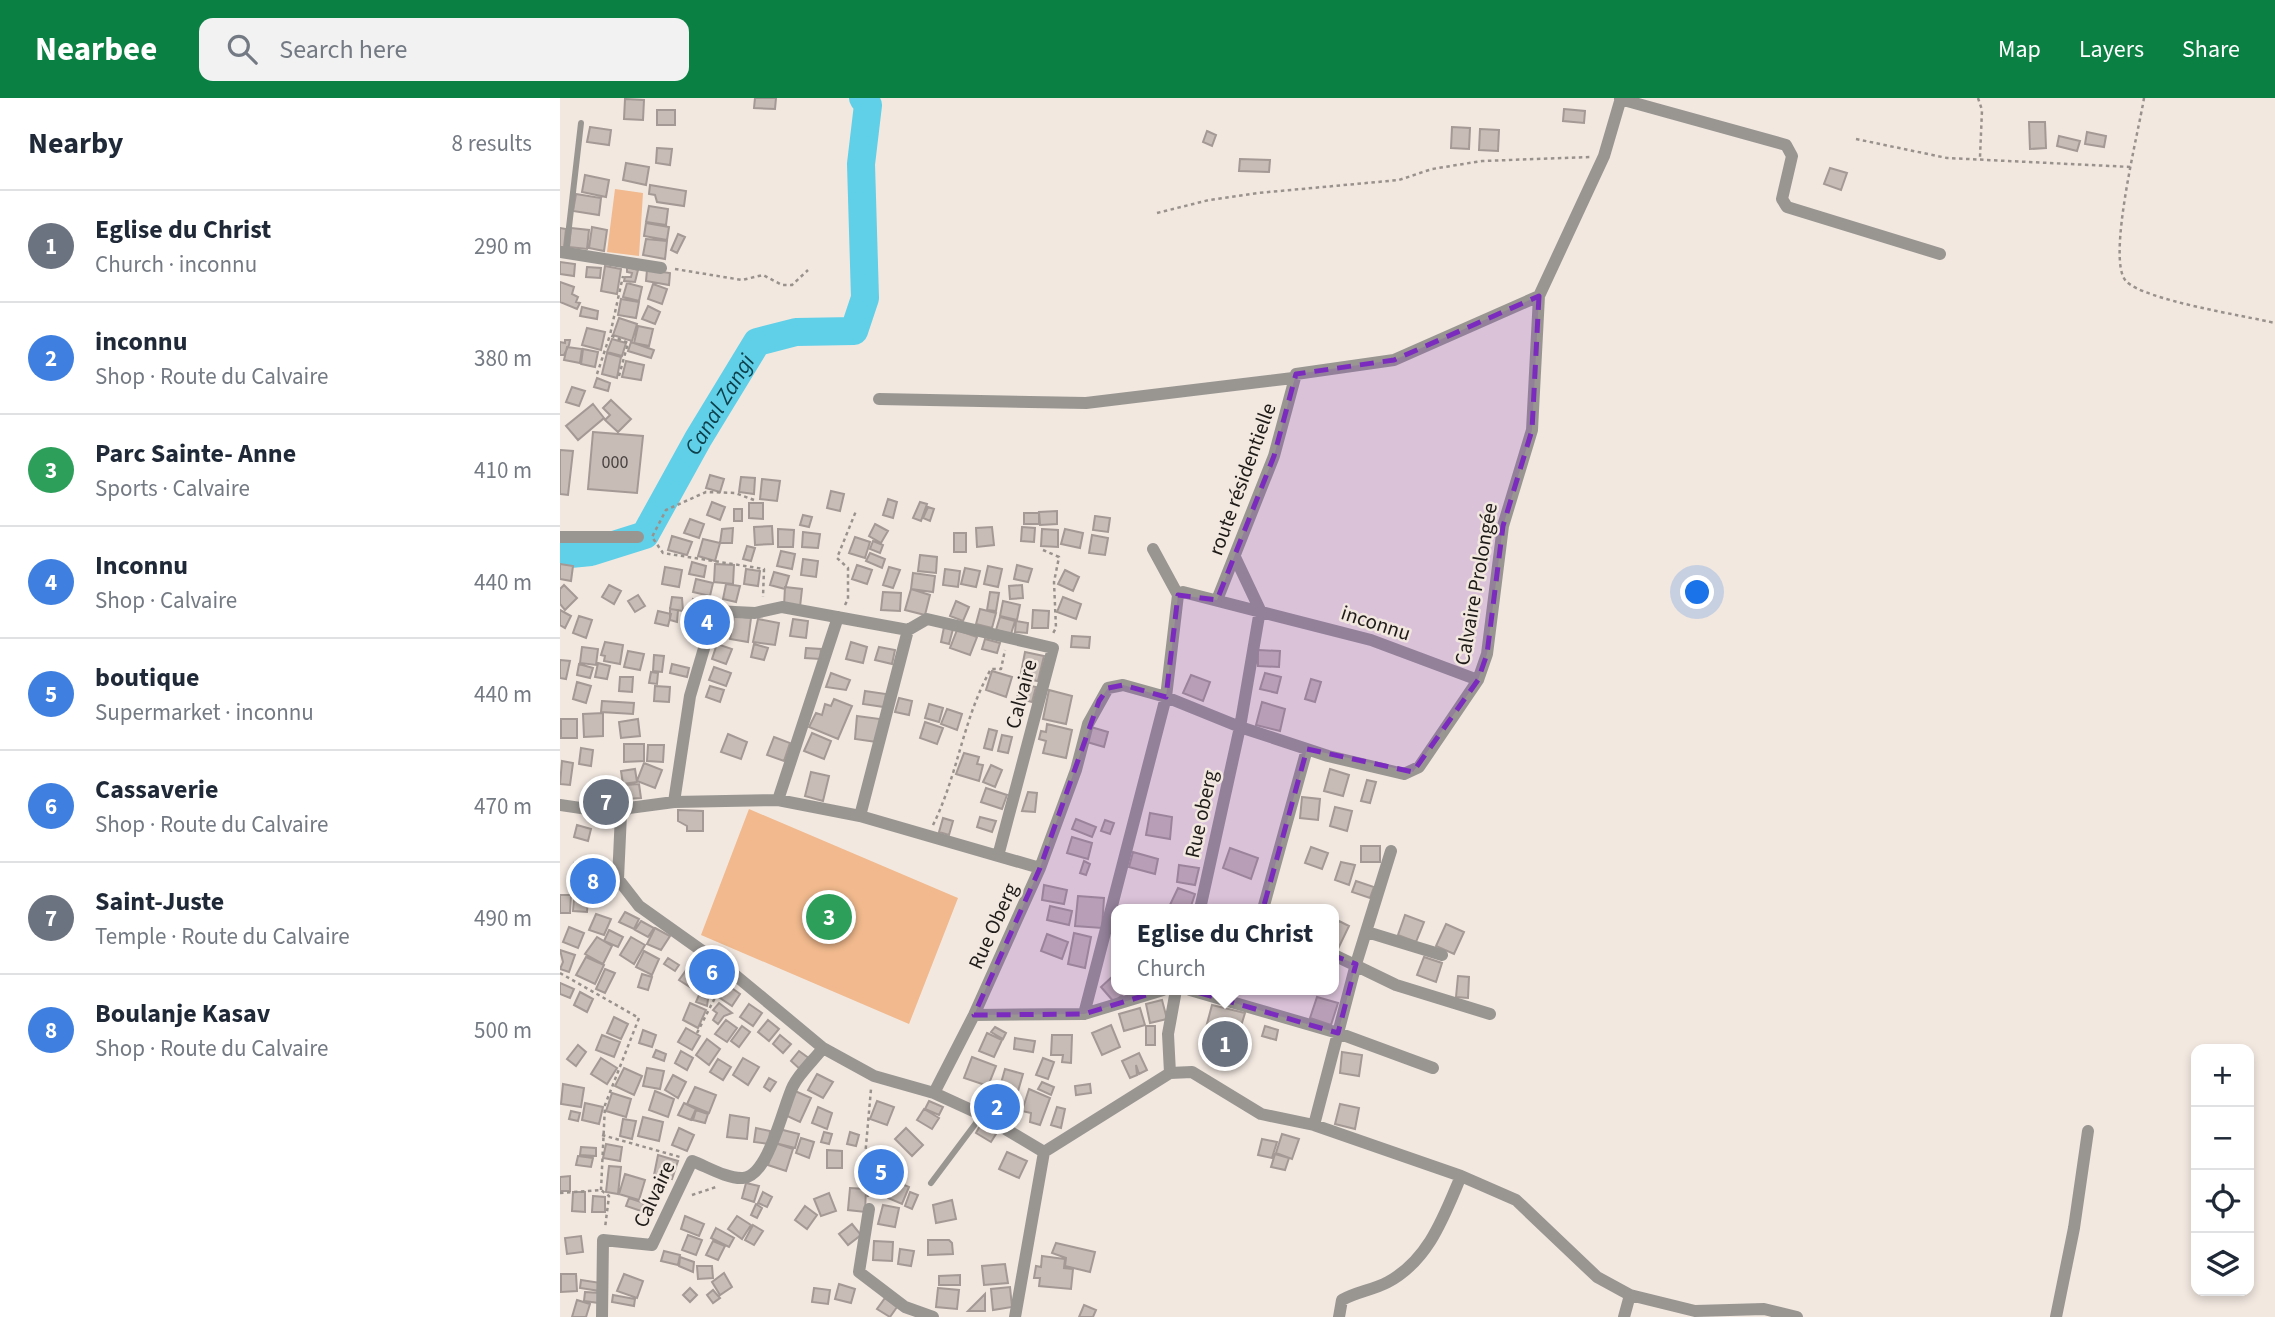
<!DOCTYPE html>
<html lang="en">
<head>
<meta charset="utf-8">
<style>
	:root { --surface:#fff; --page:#f2f2f3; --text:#1f2937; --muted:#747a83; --line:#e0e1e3; --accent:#0b8043 }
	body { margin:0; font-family:"Source Sans 3",sans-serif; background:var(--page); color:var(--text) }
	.controls { position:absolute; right:21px; bottom:21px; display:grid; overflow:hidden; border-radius:14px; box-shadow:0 4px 10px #0003 }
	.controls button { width:63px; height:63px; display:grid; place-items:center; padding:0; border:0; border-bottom:2px solid var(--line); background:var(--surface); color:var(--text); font:35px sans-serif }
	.you { position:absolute; left:1138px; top:495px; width:24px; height:24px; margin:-18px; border:5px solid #fff; border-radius:50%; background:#1a73e8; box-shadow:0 0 0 10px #1a73e833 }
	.badge { display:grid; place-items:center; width:46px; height:46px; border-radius:50%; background:var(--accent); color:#fff; font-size:23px; font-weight:700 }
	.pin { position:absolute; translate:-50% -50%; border:4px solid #fff; box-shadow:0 2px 7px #0006 }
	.popup { position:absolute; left:551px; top:806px; width:228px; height:91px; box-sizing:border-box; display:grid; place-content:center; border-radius:14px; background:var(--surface); filter:drop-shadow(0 2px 5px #0005); font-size:23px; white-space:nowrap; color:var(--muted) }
	.popup b { font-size:26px; color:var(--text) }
	.popup::after { content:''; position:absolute; left:50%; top:100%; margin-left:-14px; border:14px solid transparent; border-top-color:var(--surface) }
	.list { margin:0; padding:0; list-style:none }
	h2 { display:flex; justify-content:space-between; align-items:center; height:91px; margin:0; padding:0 28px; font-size:30px }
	h2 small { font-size:23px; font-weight:400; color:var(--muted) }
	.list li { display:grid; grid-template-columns:46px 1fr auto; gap:21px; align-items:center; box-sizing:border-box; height:112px; padding:0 28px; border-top:2px solid var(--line) }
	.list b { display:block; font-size:26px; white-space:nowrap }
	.list p { margin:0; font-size:23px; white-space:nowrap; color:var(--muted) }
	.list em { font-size:23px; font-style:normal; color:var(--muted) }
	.icon { flex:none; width:38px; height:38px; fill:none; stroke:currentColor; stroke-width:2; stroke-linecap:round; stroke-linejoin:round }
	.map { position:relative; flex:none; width:1715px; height:1219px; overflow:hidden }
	header { display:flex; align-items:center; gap:42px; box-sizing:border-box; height:98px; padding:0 35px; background:var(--accent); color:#fff }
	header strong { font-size:33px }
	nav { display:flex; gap:38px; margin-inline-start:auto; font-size:24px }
	.search { width:490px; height:63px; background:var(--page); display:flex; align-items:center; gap:18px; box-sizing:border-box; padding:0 24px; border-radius:14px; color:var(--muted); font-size:26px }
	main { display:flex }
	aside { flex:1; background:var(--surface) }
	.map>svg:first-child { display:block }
	.green { fill:#f1b98d }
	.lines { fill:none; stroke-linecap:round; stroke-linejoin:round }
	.stream { stroke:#60cfe8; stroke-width:4.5 }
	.river { stroke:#60cfe8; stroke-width:28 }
	.building { fill:#c7bcb6; stroke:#a49994; stroke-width:2 }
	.path { stroke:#99928c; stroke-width:2.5; stroke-dasharray:3.5 3.5; stroke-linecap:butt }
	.lane { stroke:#999692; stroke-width:6 }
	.street { stroke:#999692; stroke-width:12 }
	.marked { fill:#7b2cbf; fill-opacity:0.2; stroke:#7b2cbf; stroke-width:5; stroke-dasharray:14 9; stroke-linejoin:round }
	.labels { text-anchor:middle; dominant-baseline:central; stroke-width:5; stroke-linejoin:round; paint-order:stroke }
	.number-label { font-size:18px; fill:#484340 }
	.street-label { font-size:21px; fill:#1e1b18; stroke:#f2e8e0 }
	.water-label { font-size:23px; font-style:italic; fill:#0e414c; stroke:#f2e8e0 }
</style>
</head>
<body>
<header>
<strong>Nearbee</strong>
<div class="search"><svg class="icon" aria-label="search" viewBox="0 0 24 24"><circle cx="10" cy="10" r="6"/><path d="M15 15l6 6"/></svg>Search here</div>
<nav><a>Map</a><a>Layers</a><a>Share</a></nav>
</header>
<main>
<aside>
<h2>Nearby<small>8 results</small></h2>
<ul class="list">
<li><span class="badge" style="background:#6b7280">1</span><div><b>Eglise du Christ</b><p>Church · inconnu</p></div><em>290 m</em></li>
<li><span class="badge" style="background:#3f7fe0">2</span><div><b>inconnu</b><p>Shop · Route du Calvaire</p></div><em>380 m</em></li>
<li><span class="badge" style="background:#2e9e5b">3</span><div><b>Parc Sainte- Anne</b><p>Sports · Calvaire</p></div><em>410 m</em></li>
<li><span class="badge" style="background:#3f7fe0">4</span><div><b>Inconnu</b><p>Shop · Calvaire</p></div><em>440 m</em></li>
<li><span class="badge" style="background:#3f7fe0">5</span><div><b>boutique</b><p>Supermarket · inconnu</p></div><em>440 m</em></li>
<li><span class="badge" style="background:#3f7fe0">6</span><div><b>Cassaverie</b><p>Shop · Route du Calvaire</p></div><em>470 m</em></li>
<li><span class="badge" style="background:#6b7280">7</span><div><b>Saint-Juste</b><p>Temple · Route du Calvaire</p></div><em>490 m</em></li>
<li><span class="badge" style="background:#3f7fe0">8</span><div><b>Boulanje Kasav</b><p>Shop · Route du Calvaire</p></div><em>500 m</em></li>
</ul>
</aside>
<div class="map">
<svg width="1715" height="1219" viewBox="0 0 1715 1219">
	<rect width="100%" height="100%" fill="#f2e8e0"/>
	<path class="green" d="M 55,91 L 83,95 L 79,158 L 47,154 Z
		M 189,711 L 398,800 L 349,926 L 141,837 Z"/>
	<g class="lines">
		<path class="stream" d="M 22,445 L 61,447"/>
		<path class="river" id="s1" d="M 0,457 L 31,454 L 85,437 L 138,341 L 197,244 L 236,234 L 294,233 L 305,200 L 301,66 L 308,7 L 303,0"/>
	</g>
	<path class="building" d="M 195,0 L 216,0 L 215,11 L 194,10 Z
		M 65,1 L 84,2 L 83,22 L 64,21 Z
		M 1004,11 L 1025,13 L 1024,25 L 1003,23 Z
		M 97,12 L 115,12 L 115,27 L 97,27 Z
		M 1469,24 L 1485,24 L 1486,50 L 1470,51 Z
		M 30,29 L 51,32 L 49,47 L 27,44 Z
		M 892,29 L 910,30 L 909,51 L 891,50 Z
		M 920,31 L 939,32 L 938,53 L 919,52 Z
		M 647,33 L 656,37 L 652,48 L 643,44 Z
		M 1527,34 L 1546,38 L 1544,49 L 1525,46 Z
		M 1499,38 L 1520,43 L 1517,53 L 1497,48 Z
		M 97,50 L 112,51 L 110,67 L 96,65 Z
		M 680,61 L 710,62 L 709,74 L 679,73 Z
		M 66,65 L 89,69 L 86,87 L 63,82 Z
		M 1270,70 L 1287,75 L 1281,92 L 1264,86 Z
		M 25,77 L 49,82 L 46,99 L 22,94 Z
		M 90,87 L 126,93 L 124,108 L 97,104 L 95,97 L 89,96 Z
		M 16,96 L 41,100 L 39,117 L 13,113 Z
		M 89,108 L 108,111 L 106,127 L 86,124 Z
		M 86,125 L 109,129 L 107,142 L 84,138 Z
		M 32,129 L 47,132 L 44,153 L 29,150 Z
		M 0,130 L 6,131 L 4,149 L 0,149 Z
		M 11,130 L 29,132 L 27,151 L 9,149 Z
		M 118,136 L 125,139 L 117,155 L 111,152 Z
		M 86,141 L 107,143 L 105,161 L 83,157 Z
		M 0,164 L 15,166 L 14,178 L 0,176 Z
		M 45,168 L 61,171 L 57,196 L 41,193 Z
		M 27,169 L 41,170 L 40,180 L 26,179 Z
		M 67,169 L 78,172 L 75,184 L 64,183 L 65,179 L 71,179 L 72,175 L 67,174 Z
		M 87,172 L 110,175 L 109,187 L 86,183 Z
		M 0,184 L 14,189 L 12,196 L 18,199 L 16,204 L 20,205 L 17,211 L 0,204 Z
		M 67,185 L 82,189 L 79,203 L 63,199 Z
		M 93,186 L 107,191 L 102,206 L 88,201 Z
		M 61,201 L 79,204 L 76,220 L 58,217 Z
		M 88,208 L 100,214 L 95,226 L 82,221 Z
		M 22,209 L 38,213 L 37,221 L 20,218 Z
		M 59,220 L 77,226 L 72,243 L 53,237 Z
		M 78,228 L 93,231 L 89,248 L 74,245 Z
		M 27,230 L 45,234 L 41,252 L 22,247 Z
		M 52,241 L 66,245 L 62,258 L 47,254 Z
		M 5,242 L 10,242 L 9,247 L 4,257 L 0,257 L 0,244 L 5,245 Z
		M 71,244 L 94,252 L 91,260 L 68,253 Z
		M 7,249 L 22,251 L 20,265 L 4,262 Z
		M 23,251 L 38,254 L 35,269 L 21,266 Z
		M 47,255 L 61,259 L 57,280 L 42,276 Z
		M 66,263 L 84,267 L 81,282 L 62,279 Z
		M 37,280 L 50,285 L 48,293 L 34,289 Z
		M 12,289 L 25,293 L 19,308 L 6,304 Z
		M 51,302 L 71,321 L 58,334 L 45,322 L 50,317 L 43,310 Z
		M 33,306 L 44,320 L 18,342 L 6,328 Z
		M 33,334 L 83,338 L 77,395 L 28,391 Z
		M 0,352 L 13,353 L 8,397 L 0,396 Z
		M 150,377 L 164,381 L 160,394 L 146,390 Z
		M 181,379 L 195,380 L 194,396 L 179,394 Z
		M 202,381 L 220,383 L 217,403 L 200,401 Z
		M 271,393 L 284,396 L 280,413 L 267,410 Z
		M 328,401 L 337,404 L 333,420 L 323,417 Z
		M 152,404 L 165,409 L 160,422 L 147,417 Z
		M 360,404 L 367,406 L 361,423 L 353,420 Z
		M 189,405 L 203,405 L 203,421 L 189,420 Z
		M 368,409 L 374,411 L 370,423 L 363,420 Z
		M 174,411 L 182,411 L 182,423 L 174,423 Z
		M 497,413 L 497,426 L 480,427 L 479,414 Z
		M 464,415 L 479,415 L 479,426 L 464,426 Z
		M 243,417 L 252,419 L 249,429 L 240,427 Z
		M 535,418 L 550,420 L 548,434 L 533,432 Z
		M 130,421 L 144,426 L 139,440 L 124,435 Z
		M 315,426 L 328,433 L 321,445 L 309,438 Z
		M 212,428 L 213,446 L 195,447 L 194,429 Z
		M 432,429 L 434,447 L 417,449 L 416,430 Z
		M 462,429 L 475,430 L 474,444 L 461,443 Z
		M 173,430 L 172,445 L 160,445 L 162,431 Z
		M 218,431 L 234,432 L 233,449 L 218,449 Z
		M 482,431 L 498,432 L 498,449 L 481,448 Z
		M 505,431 L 523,435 L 520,450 L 501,446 Z
		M 243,434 L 260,436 L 258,450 L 242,449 Z
		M 394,435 L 406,435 L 406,454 L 394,454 Z
		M 532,437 L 548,440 L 545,457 L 529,455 Z
		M 112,438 L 132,444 L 127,457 L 108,452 Z
		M 295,439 L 310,444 L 305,460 L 289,455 Z
		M 143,441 L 160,445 L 155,463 L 138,458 Z
		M 313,443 L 323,447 L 320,455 L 310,451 Z
		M 187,448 L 195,450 L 191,463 L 183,461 Z
		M 221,453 L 235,456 L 232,471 L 217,468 Z
		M 310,455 L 325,461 L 322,470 L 306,463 Z
		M 360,457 L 377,459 L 376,475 L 358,473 Z
		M 243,461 L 258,463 L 256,479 L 241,477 Z
		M 132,464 L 146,468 L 144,479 L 129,476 Z
		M 0,466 L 13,468 L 11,483 L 0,481 Z
		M 155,466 L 174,467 L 173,486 L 154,484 Z
		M 297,467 L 312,472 L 307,486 L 292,481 Z
		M 457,467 L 472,471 L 468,484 L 454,481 Z
		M 428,468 L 442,471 L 438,489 L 424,486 Z
		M 105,469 L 122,472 L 119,489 L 102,486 Z
		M 329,469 L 340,472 L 333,490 L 323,487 Z
		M 405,470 L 420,473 L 416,489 L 401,486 Z
		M 186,471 L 200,473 L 198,488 L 184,486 Z
		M 385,471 L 400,473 L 398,489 L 383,487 Z
		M 505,472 L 519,479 L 513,493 L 498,486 Z
		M 214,474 L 229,478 L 225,491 L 210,487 Z
		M 353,475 L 375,478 L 373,494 L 351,491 Z
		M 136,481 L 153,485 L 150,498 L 133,494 Z
		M 166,486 L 180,488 L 176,504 L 163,501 Z
		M 4,487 L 17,500 L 5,512 L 0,506 L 0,491 Z
		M 49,487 L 61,493 L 54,506 L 42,499 Z
		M 462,487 L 463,500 L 450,501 L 449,488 Z
		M 225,489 L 242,491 L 240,509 L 224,508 Z
		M 351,491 L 370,497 L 365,517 L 345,512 Z
		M 323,494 L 341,495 L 340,513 L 321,512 Z
		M 430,494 L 439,495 L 436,513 L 427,512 Z
		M 78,497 L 85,508 L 75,514 L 68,503 Z
		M 112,499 L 122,500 L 123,513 L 110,511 Z
		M 503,499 L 521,506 L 516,521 L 497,514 Z
		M 133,501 L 148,504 L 145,519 L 130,516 Z
		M 396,503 L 409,509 L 403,523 L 390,518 Z
		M 443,503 L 460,507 L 457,522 L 440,518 Z
		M 110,511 L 118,512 L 117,524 L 110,522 Z
		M 420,511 L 436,515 L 432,530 L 416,526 Z
		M 0,512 L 11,518 L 5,530 L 0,527 Z
		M 473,512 L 489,513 L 488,530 L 472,530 Z
		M 98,513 L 111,516 L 108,528 L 95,525 Z
		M 19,518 L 32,522 L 26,540 L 13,535 Z
		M 174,518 L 191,520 L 188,544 L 170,541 Z
		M 440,519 L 455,523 L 451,536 L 436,532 Z
		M 198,521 L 219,525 L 215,547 L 193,544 Z
		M 233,521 L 248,523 L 246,540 L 230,538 Z
		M 456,523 L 468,525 L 467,535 L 455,534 Z
		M 384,529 L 393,531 L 389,546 L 381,544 Z
		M 397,532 L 417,539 L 410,557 L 390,550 Z
		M 512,538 L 530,539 L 529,550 L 511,549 Z
		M 425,541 L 440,545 L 437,555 L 422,551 Z
		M 45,544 L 63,547 L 60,566 L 44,563 L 45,558 L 41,557 Z
		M 291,544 L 307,549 L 303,565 L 286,561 Z
		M 157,546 L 172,551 L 166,566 L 152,561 Z
		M 194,546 L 208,550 L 204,562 L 191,559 Z
		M 22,549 L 38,551 L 36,567 L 20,565 Z
		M 319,549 L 335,552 L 332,566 L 315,562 Z
		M 246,550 L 261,551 L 260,561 L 245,560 Z
		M 698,552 L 720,553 L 719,569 L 698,568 Z
		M 68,553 L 84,556 L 80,572 L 64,569 Z
		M 465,554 L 484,558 L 478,583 L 460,580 Z
		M 94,557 L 104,558 L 102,574 L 93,573 Z
		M 0,562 L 10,563 L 6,581 L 0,580 Z
		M 38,565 L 50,568 L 47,581 L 35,579 Z
		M 19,566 L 33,570 L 30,580 L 17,577 Z
		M 112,566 L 129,570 L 127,579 L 110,575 Z
		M 154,569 L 171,575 L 166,588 L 149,582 Z
		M 432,573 L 452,579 L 446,599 L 426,592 Z
		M 91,574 L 98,575 L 97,586 L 89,585 Z
		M 271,575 L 290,582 L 286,592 L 266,589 Z
		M 705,575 L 721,579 L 717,595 L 700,591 Z
		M 631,577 L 650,584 L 643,603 L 623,595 Z
		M 60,579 L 73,579 L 72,594 L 59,593 Z
		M 751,581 L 761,584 L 755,604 L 745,601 Z
		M 17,584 L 31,588 L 26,605 L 13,601 Z
		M 461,586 L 476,589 L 472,604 L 457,600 Z
		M 95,588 L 110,589 L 109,604 L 94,603 Z
		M 150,588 L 164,592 L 160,604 L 146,599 Z
		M 489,592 L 512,598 L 506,626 L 483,621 Z
		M 305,593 L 326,596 L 324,609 L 303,606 Z
		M 339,600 L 352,603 L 349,617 L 335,614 Z
		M 274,601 L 292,608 L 278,641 L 249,629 L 256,615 L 262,617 L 265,606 L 271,608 Z
		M 42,603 L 74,605 L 73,616 L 41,614 Z
		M 702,604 L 725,611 L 720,633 L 696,627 Z
		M 369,606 L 383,610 L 379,624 L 365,620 Z
		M 387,611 L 402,616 L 397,632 L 381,626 Z
		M 43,615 L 43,638 L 24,639 L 23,616 Z
		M 297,618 L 320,621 L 317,644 L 295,641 Z
		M 1,621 L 17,621 L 17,640 L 1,640 Z
		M 78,621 L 80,638 L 61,640 L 59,624 Z
		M 365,624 L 383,630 L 377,646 L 360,640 Z
		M 487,626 L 512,632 L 506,660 L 483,655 L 486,643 L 479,641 L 481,633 L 486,634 Z
		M 531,629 L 548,634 L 544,649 L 527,644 Z
		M 429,631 L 437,633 L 432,652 L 424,650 Z
		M 252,635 L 271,643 L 264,661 L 244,653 Z
		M 168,636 L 187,644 L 181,661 L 161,654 Z
		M 442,637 L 452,639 L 448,655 L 438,653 Z
		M 214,639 L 230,645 L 224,663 L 207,657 Z
		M 64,646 L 84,646 L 84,663 L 64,664 Z
		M 88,647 L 104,647 L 103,664 L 87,663 Z
		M 21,650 L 33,652 L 31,668 L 19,666 Z
		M 404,655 L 419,659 L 417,666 L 423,667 L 419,683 L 396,676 Z
		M 2,663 L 13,665 L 10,687 L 0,686 Z
		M 84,665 L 102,672 L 95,690 L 77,683 Z
		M 431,667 L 442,672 L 435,689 L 423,684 Z
		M 75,671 L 77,684 L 63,686 L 61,673 Z
		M 770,671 L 789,677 L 783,698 L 764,693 Z
		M 251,674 L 269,678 L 263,703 L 245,698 Z
		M 807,682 L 816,684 L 810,705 L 801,703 Z
		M 79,686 L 81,700 L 66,701 L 65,687 Z
		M 426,690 L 447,697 L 442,711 L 421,704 Z
		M 468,694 L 477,695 L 475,714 L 462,713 Z
		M 36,698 L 62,704 L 60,714 L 33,707 Z
		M 742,699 L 760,701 L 758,722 L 740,720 Z
		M 775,709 L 792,713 L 787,733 L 770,728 Z
		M 118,712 L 143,713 L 143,733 L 127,733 L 127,728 L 118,723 Z
		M 590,715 L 612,719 L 610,741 L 586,737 Z
		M 420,719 L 436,723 L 432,734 L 417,729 Z
		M 383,720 L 393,723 L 389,737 L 379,734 Z
		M 516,721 L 536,729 L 532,739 L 512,731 Z
		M 545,722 L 554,725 L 550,736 L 541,733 Z
		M 17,727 L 31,731 L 28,743 L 14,739 Z
		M 512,739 L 532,745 L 528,761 L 507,755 Z
		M 801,748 L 820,748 L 820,764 L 801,764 Z
		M 751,749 L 768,755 L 762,771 L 745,765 Z
		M 670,750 L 698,760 L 691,781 L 663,770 Z
		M 573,754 L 598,761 L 595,776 L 569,769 Z
		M 524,763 L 530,766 L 526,777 L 520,775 Z
		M 781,764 L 795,767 L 789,787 L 775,782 Z
		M 14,765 L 54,771 L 49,800 L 17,795 L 19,779 L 11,778 Z
		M 619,767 L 639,770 L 635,787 L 617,784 Z
		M 796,783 L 814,789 L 810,800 L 792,794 Z
		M 484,787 L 507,792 L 504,806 L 482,802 Z
		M 618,790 L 635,796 L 630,811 L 609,809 Z
		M 0,797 L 11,797 L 10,815 L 0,815 Z
		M 518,798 L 544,800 L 542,830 L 515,828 Z
		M 14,800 L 28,801 L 27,814 L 13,813 Z
		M 490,808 L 512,813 L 509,827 L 487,822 Z
		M 65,814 L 79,821 L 74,831 L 59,824 Z
		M 36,816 L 51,821 L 44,837 L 29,832 Z
		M 845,817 L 864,824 L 856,844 L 838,837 Z
		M 81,823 L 94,830 L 88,839 L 75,832 Z
		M 779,823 L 789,828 L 778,851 L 774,849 L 774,833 Z
		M 886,826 L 904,834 L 894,856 L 876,848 Z
		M 9,829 L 24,835 L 18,850 L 3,844 Z
		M 95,830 L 110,838 L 101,852 L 87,846 Z
		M 49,832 L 63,839 L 58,849 L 44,843 Z
		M 514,835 L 531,839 L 525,870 L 508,866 Z
		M 487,836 L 508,844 L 502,861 L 481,853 Z
		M 37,839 L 52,848 L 43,866 L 25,856 Z
		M 71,839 L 85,847 L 74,866 L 60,857 Z
		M 0,852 L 15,857 L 9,874 L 0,871 L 3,864 Z
		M 84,853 L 99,861 L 92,877 L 76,869 Z
		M 26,859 L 44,867 L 35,886 L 16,877 Z
		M 864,859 L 882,865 L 876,884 L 857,877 Z
		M 108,860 L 119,867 L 115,873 L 104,866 Z
		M 152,865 L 165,876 L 160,886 L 140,876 L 145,867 L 150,869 Z
		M 45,871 L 55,875 L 45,895 L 36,891 Z
		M 127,871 L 137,878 L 130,889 L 119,882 Z
		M 82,876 L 92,879 L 88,892 L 78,889 Z
		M 553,878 L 556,892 L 567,893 L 554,904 L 541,889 Z
		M 898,878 L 909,879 L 908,900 L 896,899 Z
		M 144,879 L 158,885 L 151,900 L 137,894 Z
		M 0,885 L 14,891 L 10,900 L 0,896 Z
		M 169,888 L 180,896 L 172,908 L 160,900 Z
		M 20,894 L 33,901 L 27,914 L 14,907 Z
		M 139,897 L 148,901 L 147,908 L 136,904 Z
		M 757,899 L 778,905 L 771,927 L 750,920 Z
		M 602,902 L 607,921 L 590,925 L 586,906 Z
		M 130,905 L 146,912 L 138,930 L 123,922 Z
		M 159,905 L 172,915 L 164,918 L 158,926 L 153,922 L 157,915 L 153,912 Z
		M 189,906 L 202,915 L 193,928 L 180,919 Z
		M 652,907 L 685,915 L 670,964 L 651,961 L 640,952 Z
		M 580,910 L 585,927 L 564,933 L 559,916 Z
		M 54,919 L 68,926 L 61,941 L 47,935 Z
		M 166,922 L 177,930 L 167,944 L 155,936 Z
		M 208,922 L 219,931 L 209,943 L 198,934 Z
		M 551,927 L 560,949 L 542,957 L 532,935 Z
		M 182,928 L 190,934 L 179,949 L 171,943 Z
		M 586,928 L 595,928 L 595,947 L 586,947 Z
		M 705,928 L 718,932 L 716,942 L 702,938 Z
		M 435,929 L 446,935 L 443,941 L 431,934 Z
		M 126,930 L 140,938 L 132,952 L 118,944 Z
		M 83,932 L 96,937 L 92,949 L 79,945 Z
		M 427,935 L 442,942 L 434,959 L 419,953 Z
		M 42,937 L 60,944 L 54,959 L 36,952 Z
		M 220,937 L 231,946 L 223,955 L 213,946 Z
		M 492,937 L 512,937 L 511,965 L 502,964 L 503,957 L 491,957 Z
		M 455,940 L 475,943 L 473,954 L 454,951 Z
		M 147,941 L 160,951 L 149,967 L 136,957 Z
		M 18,947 L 26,954 L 16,968 L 7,961 Z
		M 96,952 L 106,956 L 104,963 L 93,959 Z
		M 121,953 L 133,960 L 127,972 L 115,965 Z
		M 239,953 L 250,961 L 241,972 L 231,963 Z
		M 782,954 L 802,957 L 799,978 L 780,975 Z
		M 579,955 L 587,972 L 579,976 L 576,967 L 577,977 L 570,980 L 562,963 Z
		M 412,959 L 436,968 L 428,988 L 404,980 Z
		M 41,960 L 57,970 L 47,986 L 31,976 Z
		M 183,960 L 199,969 L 188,987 L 173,977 Z
		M 483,960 L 494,964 L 488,981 L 476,977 Z
		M 158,961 L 171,969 L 163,982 L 150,974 Z
		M 64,970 L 82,978 L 74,997 L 55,988 Z
		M 87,970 L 104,973 L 100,991 L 83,988 Z
		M 445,971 L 463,976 L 456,1000 L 438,996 Z
		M 257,976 L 273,984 L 263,1000 L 248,992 Z
		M 113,977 L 126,984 L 118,1000 L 105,992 Z
		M 209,980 L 216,984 L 210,993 L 204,989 Z
		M 482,984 L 494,989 L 491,997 L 478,991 Z
		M 3,986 L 24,990 L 21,1009 L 1,1006 Z
		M 530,986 L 531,995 L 516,997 L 515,988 Z
		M 135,989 L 156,997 L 149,1015 L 127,1006 Z
		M 469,991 L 490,1000 L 480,1027 L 470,1024 L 471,1015 L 462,1013 Z
		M 95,993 L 114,1001 L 108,1019 L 89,1012 Z
		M 235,993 L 251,1000 L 240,1024 L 225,1017 Z
		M 52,995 L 71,1001 L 66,1019 L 46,1013 Z
		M 317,1003 L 334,1009 L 327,1027 L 310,1021 Z
		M 369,1003 L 383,1009 L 379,1017 L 365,1011 Z
		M 25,1005 L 43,1009 L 39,1026 L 22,1022 Z
		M 124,1005 L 136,1011 L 131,1022 L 118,1017 Z
		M 780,1006 L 799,1010 L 795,1031 L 775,1026 Z
		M 258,1009 L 272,1015 L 267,1031 L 252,1025 Z
		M 497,1009 L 505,1011 L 501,1030 L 491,1027 Z
		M 364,1011 L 379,1020 L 372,1031 L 357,1022 Z
		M 136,1012 L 148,1016 L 145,1025 L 133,1022 Z
		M 11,1013 L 20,1015 L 18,1023 L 9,1021 Z
		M 170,1017 L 189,1020 L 187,1041 L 167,1039 Z
		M 83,1019 L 103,1024 L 99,1043 L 78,1038 Z
		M 63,1021 L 76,1023 L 72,1041 L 60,1038 Z
		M 421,1026 L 436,1036 L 431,1044 L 416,1035 Z
		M 119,1030 L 134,1037 L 127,1053 L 112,1047 Z
		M 196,1030 L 210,1033 L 209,1046 L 194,1044 Z
		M 346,1030 L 363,1047 L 352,1058 L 335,1041 Z
		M 219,1031 L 239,1036 L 235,1050 L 215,1045 Z
		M 264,1034 L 272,1036 L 269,1046 L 261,1044 Z
		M 290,1034 L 299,1037 L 296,1048 L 287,1046 Z
		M 722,1036 L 739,1041 L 732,1061 L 716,1055 Z
		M 241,1040 L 254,1044 L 249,1060 L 236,1055 Z
		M 702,1041 L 717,1044 L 712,1060 L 698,1057 Z
		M 215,1045 L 233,1051 L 226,1073 L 208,1067 Z
		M 46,1046 L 62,1049 L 60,1063 L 43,1060 Z
		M 21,1049 L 36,1050 L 36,1058 L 20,1057 Z
		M 267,1052 L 282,1053 L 282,1070 L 267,1070 Z
		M 447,1054 L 467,1063 L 459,1080 L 439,1071 Z
		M 715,1056 L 729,1060 L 725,1072 L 711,1069 Z
		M 98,1057 L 118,1063 L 112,1081 L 94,1077 Z
		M 18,1058 L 33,1060 L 31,1069 L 16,1067 Z
		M 317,1060 L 335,1066 L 330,1082 L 312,1077 Z
		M 49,1068 L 61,1069 L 58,1096 L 46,1094 Z
		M 65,1076 L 85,1082 L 79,1102 L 59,1096 Z
		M 10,1078 L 10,1093 L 0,1093 L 0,1079 Z
		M 314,1078 L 328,1084 L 322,1098 L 308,1092 Z
		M 335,1083 L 349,1089 L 342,1106 L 328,1100 Z
		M 186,1085 L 199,1088 L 194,1104 L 182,1100 Z
		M 290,1090 L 306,1091 L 305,1114 L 288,1112 Z
		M 13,1094 L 25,1094 L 25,1114 L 12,1113 Z
		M 203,1094 L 212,1099 L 207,1109 L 198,1105 Z
		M 350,1094 L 358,1097 L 352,1111 L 345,1108 Z
		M 269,1095 L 276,1113 L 261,1118 L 254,1101 Z
		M 33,1098 L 45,1099 L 45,1114 L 32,1114 Z
		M 69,1100 L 84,1105 L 81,1113 L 66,1108 Z
		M 392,1102 L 396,1121 L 376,1125 L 373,1107 Z
		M 196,1106 L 202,1110 L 197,1120 L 191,1117 Z
		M 323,1107 L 339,1110 L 335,1129 L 318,1126 Z
		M 245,1108 L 257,1117 L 247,1131 L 235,1122 Z
		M 125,1118 L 144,1126 L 139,1138 L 121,1131 Z
		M 177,1118 L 191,1127 L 182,1141 L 168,1131 Z
		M 292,1126 L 301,1137 L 288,1147 L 279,1136 Z
		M 193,1127 L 203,1133 L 194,1147 L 185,1142 Z
		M 156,1130 L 174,1140 L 169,1149 L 151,1140 Z
		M 128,1137 L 142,1142 L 136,1157 L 122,1152 Z
		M 21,1138 L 23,1154 L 7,1156 L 5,1140 Z
		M 368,1142 L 389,1142 L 392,1145 L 393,1156 L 368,1157 Z
		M 153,1143 L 165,1148 L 158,1162 L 146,1157 Z
		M 314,1143 L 333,1144 L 332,1163 L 313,1162 Z
		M 496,1145 L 535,1154 L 530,1174 L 505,1168 L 506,1160 L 492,1155 Z
		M 340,1151 L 354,1153 L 351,1168 L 338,1166 Z
		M 104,1153 L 120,1157 L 118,1167 L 101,1163 Z
		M 482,1158 L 505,1161 L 504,1170 L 513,1171 L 511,1191 L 479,1188 L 480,1180 L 474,1180 L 476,1168 L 481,1169 Z
		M 120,1159 L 134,1164 L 133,1174 L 119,1168 Z
		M 445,1166 L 448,1185 L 424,1187 L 422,1168 Z
		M 137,1168 L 152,1168 L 153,1180 L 138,1181 Z
		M 164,1175 L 172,1189 L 160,1197 L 152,1184 Z
		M 1,1176 L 16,1176 L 17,1193 L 1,1194 Z
		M 64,1176 L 83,1183 L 77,1200 L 57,1193 Z
		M 400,1177 L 400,1187 L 379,1187 L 379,1178 Z
		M 21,1182 L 41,1185 L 40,1193 L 20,1190 Z
		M 279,1186 L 295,1191 L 291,1205 L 275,1201 Z
		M 450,1189 L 452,1209 L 433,1212 L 431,1191 Z
		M 130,1190 L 137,1197 L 130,1204 L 123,1197 Z
		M 254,1190 L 270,1192 L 268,1206 L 252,1204 Z
		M 378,1190 L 399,1192 L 397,1211 L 376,1209 Z
		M 153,1192 L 160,1200 L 153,1205 L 147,1197 Z
		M 25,1194 L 40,1195 L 39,1205 L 24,1203 Z
		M 425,1196 L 425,1213 L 408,1213 Z
		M 53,1197 L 75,1201 L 74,1208 L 52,1204 Z
		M 325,1200 L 337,1209 L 330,1219 L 317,1211 Z
		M 17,1202 L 30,1206 L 26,1219 L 12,1219 Z
		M 524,1207 L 536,1212 L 533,1219 L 519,1219 Z"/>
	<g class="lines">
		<path class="path" d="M 1418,0 L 1422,12 L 1420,59
			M 1584,0 C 1579,32 1546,162 1566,183 C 1583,202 1686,218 1715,225
			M 1296,41 L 1387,60 L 1571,69
			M 597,115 L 649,102 L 698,95 L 839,82 L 872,71 L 922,63 L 1030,59
			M 115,171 L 182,182 L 203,177 L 222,187 L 232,187 L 248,172
			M 37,276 L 50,237
			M 59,278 L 68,245 L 50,237 L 63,178
			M 194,402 L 175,395 L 146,394 L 106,412 L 92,439 L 103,455 L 204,471 L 203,499
			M 483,452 L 499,459 L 494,484 L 496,530 L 492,537
			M 285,507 L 288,501 L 288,470 L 277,460 L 296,413
			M 373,727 C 398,677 403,620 431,571 L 441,571 L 445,552
			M 0,875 L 79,920 L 45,1007 L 41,1092
			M 137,935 L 163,884
			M 42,1037 L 120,1059
			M 0,1095 L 41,1092 L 49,1098 L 45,1130
			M 132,1097 L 156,1089
			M 308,1099 L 303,1082 L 311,991"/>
		<path class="lane" d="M 6,155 L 21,25
			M 371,1085 L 422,1017"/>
		<path class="street" d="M 1060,1 L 1226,47 L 1232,58 L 1222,101 L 1227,109 L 1380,156
			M 0,154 L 101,170
			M 319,301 L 526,305 L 733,280
			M 0,439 L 78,439
			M 593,451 L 618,497
			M 657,502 L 714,358 L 736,276 L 834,262 L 979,198
			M 218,702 L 278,519
			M 114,704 L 130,598 L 155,513 L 195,515 L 222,509 L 348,532 L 367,521 L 493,550 L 438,758
			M 0,707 L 61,716 L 58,781 L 79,808 L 169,872 L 263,950 L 314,978 L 374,995 L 422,1017 L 484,1054
			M 61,716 L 69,710 L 114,704 L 218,702 L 300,718 L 480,770
			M 300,718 L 348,532
			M 640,811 L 680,629 L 700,512 L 675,459
			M 703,811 L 747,651
			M 807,834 L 882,857
			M 774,857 L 836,887 L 930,916
			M 630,892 L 778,935 L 873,970
			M 524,916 L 606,599 L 618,497 L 623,494 L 811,542 L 918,582
			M 414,917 L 524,916 L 603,892
			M 610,975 L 608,936 L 616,892
			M 374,995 L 414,917 L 480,770 L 516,672 L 528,626 L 548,590 L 563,587 L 606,599 L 680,629 L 768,658 L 844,676 L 859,669 L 918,582 L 927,556 L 943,428 L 972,332 L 979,198 L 1044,58 L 1061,0
			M 754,1027 L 796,866 L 831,753
			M 484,1054 L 610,975 L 632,974 L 701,1016 L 754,1027 L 901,1078 L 956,1102 L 1037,1179 L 1070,1197 L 1135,1213 L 1204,1211 L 1237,1219
			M 309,1111 L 299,1174 L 345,1209 L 373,1219
			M 42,1219 L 43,1142 L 92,1147 L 132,1063 C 146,1068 167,1081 183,1080 C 209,1078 223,1008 233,988 C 240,974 254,962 263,950
			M 455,1219 L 484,1054
			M 779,1219 L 782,1202 C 796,1194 813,1192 828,1184 C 869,1162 884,1118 901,1078
			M 1064,1219 L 1070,1197
			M 1496,1219 L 1514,1130 L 1528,1033"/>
	</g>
	<path class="marked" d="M 979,198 L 972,332 L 943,428 L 927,556 L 918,582 L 853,674 L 747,651 L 698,829 L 796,866 L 778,935 L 616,888 L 524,916 L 414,917 L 480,770 L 539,603 L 548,590 L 563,587 L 606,599 L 618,497 L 657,502 L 714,358 L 736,276 L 834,262 Z"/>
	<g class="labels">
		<g class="number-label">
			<text x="55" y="364">000</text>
		</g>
		<g class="street-label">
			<text transform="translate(682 381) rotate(-70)">route résidentielle</text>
			<text transform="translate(916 486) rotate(-80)">Calvaire Prolongée</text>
			<text transform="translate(816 525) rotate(18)">inconnu</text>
			<text transform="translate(461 596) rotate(-75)">Calvaire</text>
			<text transform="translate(641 716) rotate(-78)">Rue oberg</text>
			<text transform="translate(433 828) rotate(-66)">Rue Oberg</text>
			<text transform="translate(94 1096) rotate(-65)">Calvaire</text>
		</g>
		<g class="water-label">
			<text stroke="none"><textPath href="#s1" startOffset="238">Canal Zangi</textPath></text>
		</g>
	</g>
</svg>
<div class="controls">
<button>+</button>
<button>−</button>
<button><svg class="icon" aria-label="locate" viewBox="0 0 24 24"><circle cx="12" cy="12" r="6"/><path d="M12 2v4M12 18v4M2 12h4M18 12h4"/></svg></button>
<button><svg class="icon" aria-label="layers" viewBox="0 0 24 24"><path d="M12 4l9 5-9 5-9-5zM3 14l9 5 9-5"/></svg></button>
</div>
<div class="you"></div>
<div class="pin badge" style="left:665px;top:946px;background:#6b7280">1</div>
<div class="popup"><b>Eglise du Christ</b>Church</div>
<div class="pin badge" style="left:437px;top:1009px;background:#3f7fe0">2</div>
<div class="pin badge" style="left:269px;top:819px;background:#2e9e5b">3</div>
<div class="pin badge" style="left:147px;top:524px;background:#3f7fe0">4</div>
<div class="pin badge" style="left:321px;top:1074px;background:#3f7fe0">5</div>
<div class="pin badge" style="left:152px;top:874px;background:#3f7fe0">6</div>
<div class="pin badge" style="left:46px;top:704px;background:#6b7280">7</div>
<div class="pin badge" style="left:33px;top:783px;background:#3f7fe0">8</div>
</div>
</main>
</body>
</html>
